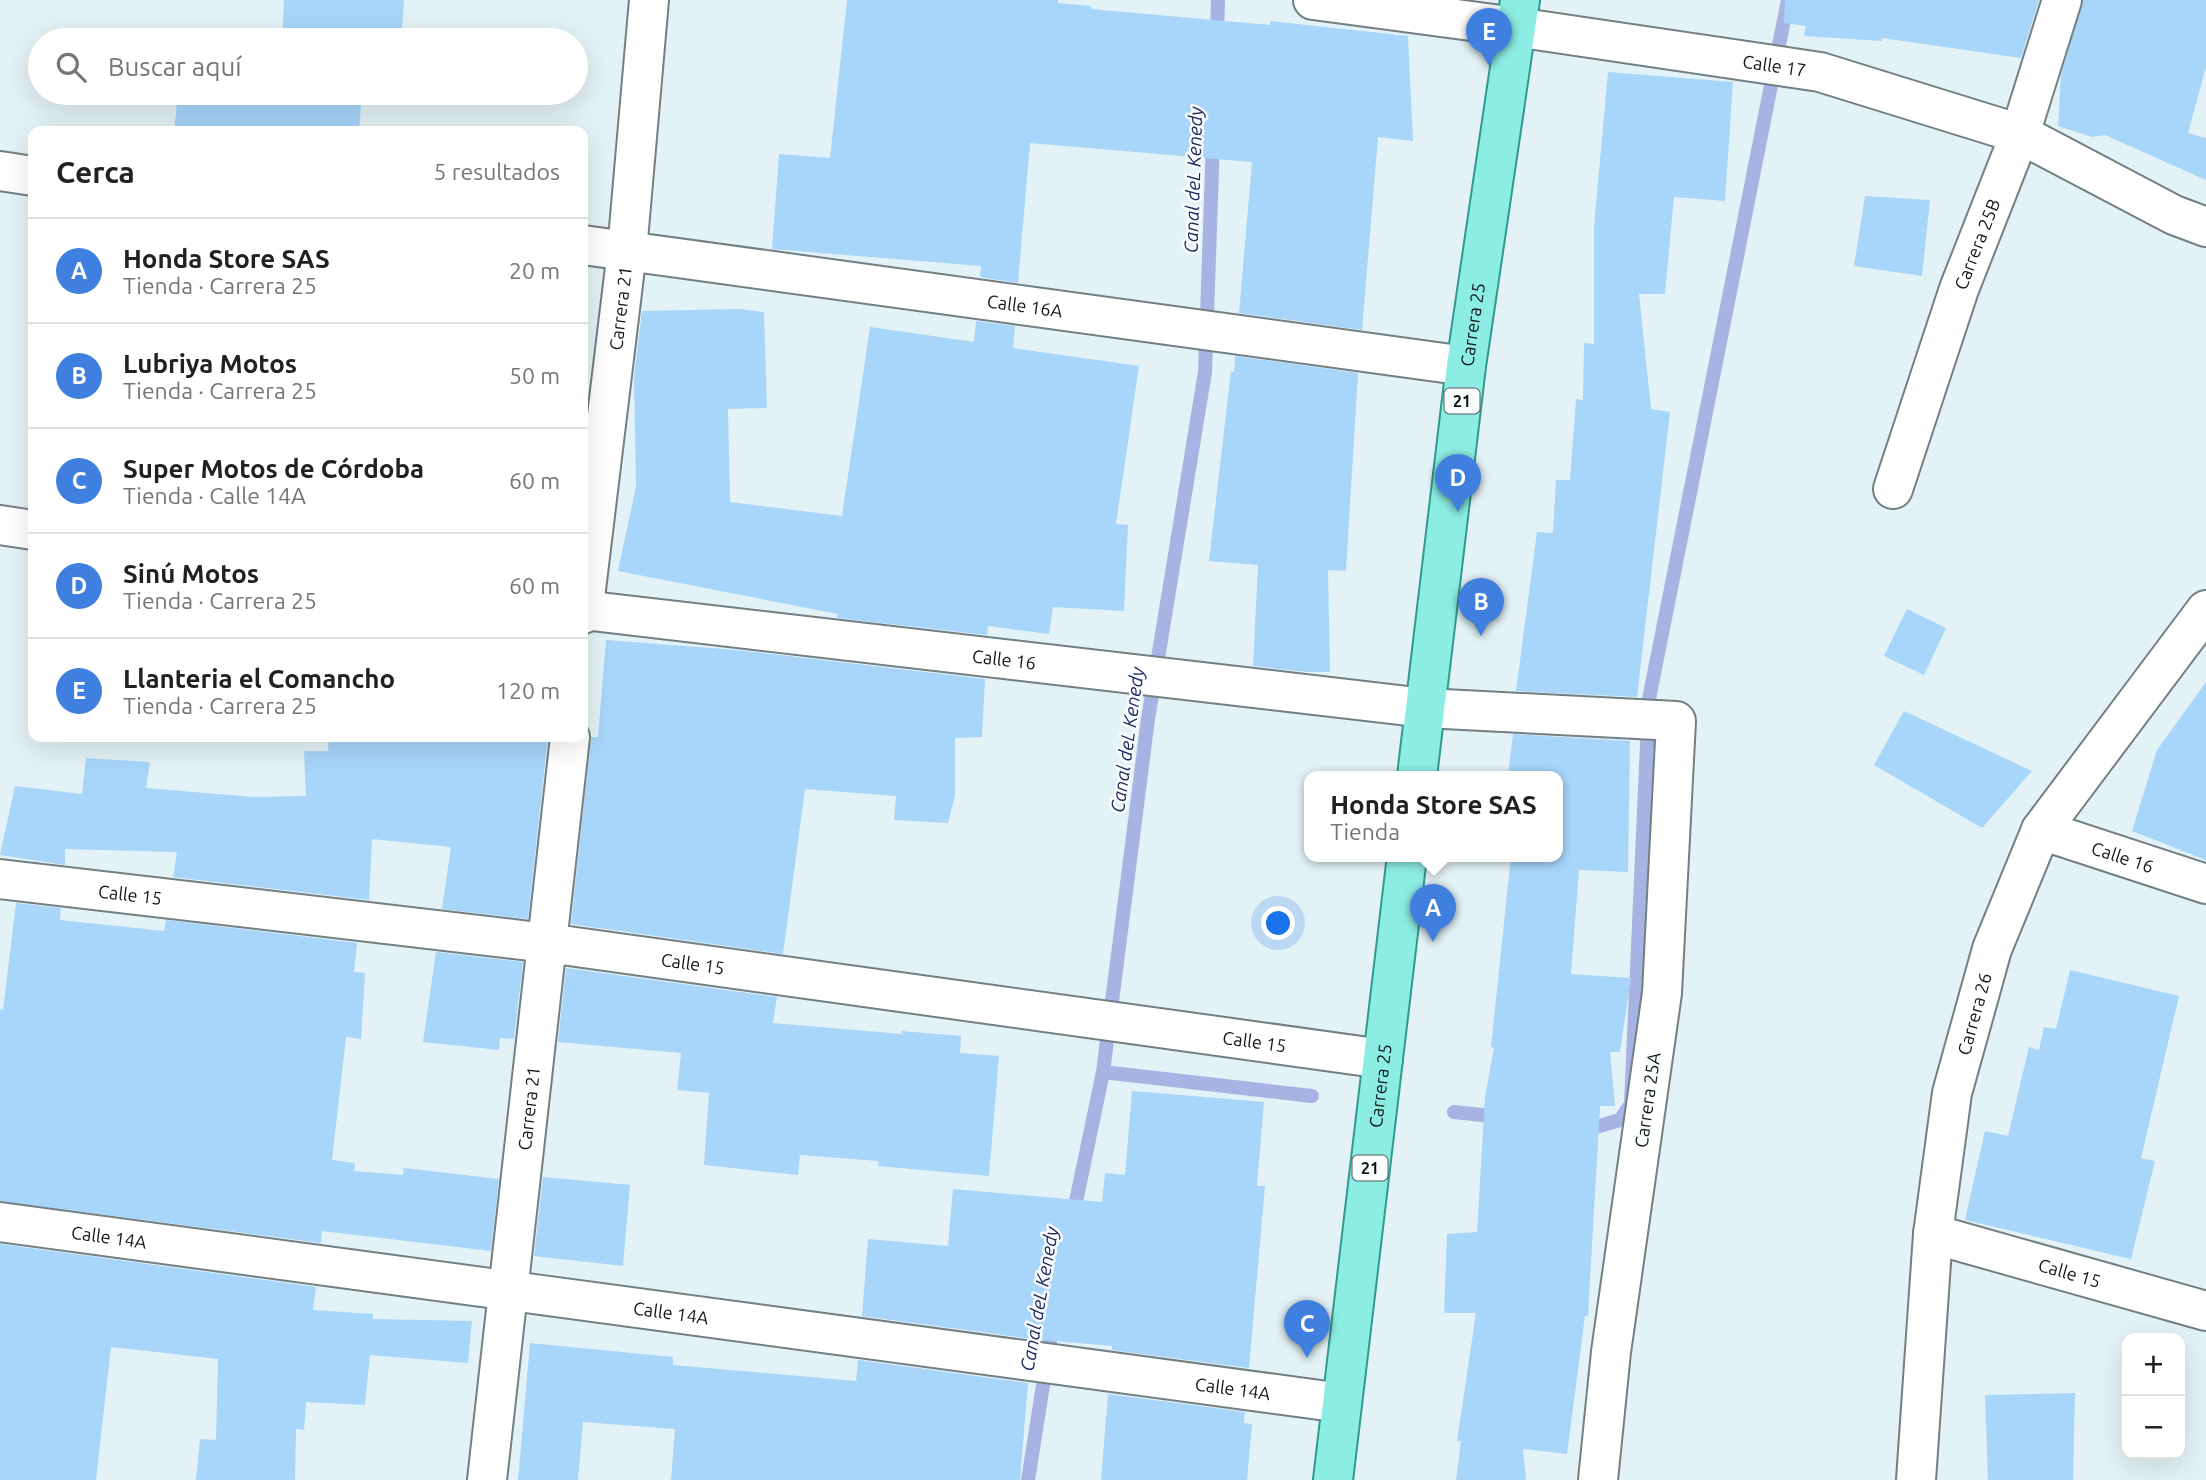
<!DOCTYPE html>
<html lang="es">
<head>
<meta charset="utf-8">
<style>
	:root { --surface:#fff; --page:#f6f6f6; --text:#202124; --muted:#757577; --line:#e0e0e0; --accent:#0f766e }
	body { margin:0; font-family:Ubuntu,sans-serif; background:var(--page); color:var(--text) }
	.controls { position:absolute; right:21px; bottom:21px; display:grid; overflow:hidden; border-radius:14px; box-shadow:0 7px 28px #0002 }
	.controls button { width:63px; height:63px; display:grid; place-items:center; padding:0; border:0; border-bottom:2px solid var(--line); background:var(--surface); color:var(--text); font:35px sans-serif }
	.you { position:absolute; left:1279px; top:924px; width:24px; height:24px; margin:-18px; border:5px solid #fff; border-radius:50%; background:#1a73e8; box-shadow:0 0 0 10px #1a73e833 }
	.badge { display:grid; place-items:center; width:46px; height:46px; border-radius:50%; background:var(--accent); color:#fff; font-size:23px; font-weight:700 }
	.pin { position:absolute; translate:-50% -58px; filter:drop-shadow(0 2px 4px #0008) }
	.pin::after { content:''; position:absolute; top:37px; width:24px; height:21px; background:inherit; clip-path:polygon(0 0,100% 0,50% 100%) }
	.popup { position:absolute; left:1304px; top:771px; width:259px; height:91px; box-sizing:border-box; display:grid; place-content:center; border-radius:14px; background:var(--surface); filter:drop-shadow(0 2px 5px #0005); font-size:23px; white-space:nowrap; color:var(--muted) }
	.popup b { font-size:26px; color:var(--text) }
	.popup::after { content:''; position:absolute; left:50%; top:100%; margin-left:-14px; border:14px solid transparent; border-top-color:var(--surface) }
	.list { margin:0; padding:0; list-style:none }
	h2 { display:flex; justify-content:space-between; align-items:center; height:91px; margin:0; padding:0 28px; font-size:30px }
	h2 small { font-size:23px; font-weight:400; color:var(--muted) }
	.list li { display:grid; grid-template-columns:46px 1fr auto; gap:21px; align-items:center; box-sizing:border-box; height:105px; padding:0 28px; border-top:2px solid var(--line) }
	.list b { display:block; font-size:26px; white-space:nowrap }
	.list p { margin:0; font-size:23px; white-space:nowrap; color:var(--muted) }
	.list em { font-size:23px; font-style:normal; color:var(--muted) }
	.icon { flex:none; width:38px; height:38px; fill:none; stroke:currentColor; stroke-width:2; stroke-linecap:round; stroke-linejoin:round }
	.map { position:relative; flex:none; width:2206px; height:1480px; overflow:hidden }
	.search { position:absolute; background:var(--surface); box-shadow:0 7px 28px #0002; left:28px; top:28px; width:560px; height:77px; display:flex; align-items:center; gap:18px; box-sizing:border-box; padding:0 24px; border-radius:38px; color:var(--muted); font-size:26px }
	.panel { position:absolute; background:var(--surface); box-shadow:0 7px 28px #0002; left:28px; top:126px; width:560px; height:616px; border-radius:14px }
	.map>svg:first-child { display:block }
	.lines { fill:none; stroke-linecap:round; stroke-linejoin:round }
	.stream { stroke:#a6b3e3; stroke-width:14 }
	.building { fill:#a8d5fa }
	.minor-casing { stroke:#727f83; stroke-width:42 }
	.major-casing { stroke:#309a90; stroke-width:42 }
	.minor { stroke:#fff; stroke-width:38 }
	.major { stroke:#8cede3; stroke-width:38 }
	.labels { text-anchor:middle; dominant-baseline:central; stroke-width:5; stroke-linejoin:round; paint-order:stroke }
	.shield { fill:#fafdfe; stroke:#575b5c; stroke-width:2 }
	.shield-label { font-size:16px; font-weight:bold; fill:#111617 }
	.street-label { font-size:18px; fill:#111617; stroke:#fafdfe }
	.water-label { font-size:19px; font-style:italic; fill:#202861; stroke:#fafdfe }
</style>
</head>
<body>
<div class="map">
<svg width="2206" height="1480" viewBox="0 0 2206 1480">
	<rect width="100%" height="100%" fill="#e3f2f6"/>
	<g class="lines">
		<path class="stream" d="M 1217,37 L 1218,0
			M 1103,1072 L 1312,1096
			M 1454,1112 L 1501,1117
			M 1581,1125 L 1596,1127 L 1620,1120 L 1631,1104 L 1649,699 L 1788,0
			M 1073,1216 L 1103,1072 L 1148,719 L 1205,372 L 1213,141
			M 1028,1480 L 1053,1322"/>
	</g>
	<path class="building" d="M 284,0 L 404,0 L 401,39 L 283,28 Z
		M 847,0 L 1058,0 L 1058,3 L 1091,6 L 1091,9 L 1270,25 L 1270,21 L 1408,36 L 1413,141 L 1378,137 L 1362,330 L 1239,313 L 1252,162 L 1030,143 L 1018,283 L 980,277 L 981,266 L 772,249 L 779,154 L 830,158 Z
		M 1785,0 L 2039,0 L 2021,58 L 1882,38 L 1882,41 L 1804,36 L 1806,26 L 1784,23 Z
		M 2083,0 L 2206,0 L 2206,67 L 2188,133 L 2206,138 L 2206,180 L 2105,135 L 2092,137 L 2058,126 L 2061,75 Z
		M 1608,72 L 1733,82 L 1725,201 L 1674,197 L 1665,294 L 1639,294 L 1651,409 L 1670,412 L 1637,697 L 1516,691 L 1537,532 L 1553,533 L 1556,480 L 1570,480 L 1576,399 L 1583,400 L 1584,343 L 1594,344 L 1594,226 Z
		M 178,93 L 362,93 L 359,131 L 174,131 Z
		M 1865,196 L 1930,200 L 1922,276 L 1854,266 Z
		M 740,309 L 764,312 L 767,408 L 728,409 L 730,502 L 842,516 L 870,327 L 974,342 L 976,321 L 1015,326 L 1013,348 L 1139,366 L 1116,524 L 1128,525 L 1124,611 L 1053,607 L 1049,634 L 988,626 L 987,635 L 837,618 L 838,614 L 618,571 L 636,486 L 634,377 L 642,311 Z
		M 1235,356 L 1358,373 L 1346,571 L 1328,570 L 1330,672 L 1307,672 L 1253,666 L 1258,565 L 1209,561 L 1231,371 L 1234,372 Z
		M 1907,609 L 1946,628 L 1924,675 L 1884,656 Z
		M 606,640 L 736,650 L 985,679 L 982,737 L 955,738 L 955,795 L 948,823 L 894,820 L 896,796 L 805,789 L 783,954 L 571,924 L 591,737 L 598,737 Z
		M 2206,682 L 2206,860 L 2132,831 L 2157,750 Z
		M 1904,711 L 2032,771 L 1982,828 L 1874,765 Z
		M 1513,734 L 1630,741 L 1628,872 L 1579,870 L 1571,974 L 1631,978 L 1620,1052 L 1610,1052 L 1615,1106 L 1600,1106 L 1588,1316 L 1585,1316 L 1567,1454 L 1523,1449 L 1526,1480 L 1456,1480 L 1461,1441 L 1457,1441 L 1476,1313 L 1444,1313 L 1447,1234 L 1477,1232 L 1485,1097 L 1494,1048 L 1491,1047 L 1511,856 L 1557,856 L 1557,776 L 1508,776 Z
		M 329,737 L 548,737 L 528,919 L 442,909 L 451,847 L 372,839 L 369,900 L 173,877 L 177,852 L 65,849 L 65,865 L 0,855 L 15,786 L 82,794 L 86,758 L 150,762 L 146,788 L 253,797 L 306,796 L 304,751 L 328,751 Z
		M 16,903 L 61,908 L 60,920 L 164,931 L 166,920 L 357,943 L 354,972 L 365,973 L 361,1039 L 346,1037 L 332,1160 L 355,1163 L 354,1171 L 403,1175 L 404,1168 L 499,1179 L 491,1251 L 322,1231 L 321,1243 L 0,1201 L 0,1009 L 3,1010 Z
		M 436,952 L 523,962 L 514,1039 L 500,1038 L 499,1050 L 423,1042 Z
		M 566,968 L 777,997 L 773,1023 L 902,1034 L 902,1031 L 961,1036 L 960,1053 L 999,1056 L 989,1176 L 878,1166 L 879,1161 L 800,1155 L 798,1175 L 704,1165 L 709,1093 L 677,1090 L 681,1053 L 558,1042 Z
		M 2070,970 L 2179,996 L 2141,1158 L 2155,1161 L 2131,1259 L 1965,1220 L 1985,1131 L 2008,1136 L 2029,1047 L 2039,1050 L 2044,1027 L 2056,1029 Z
		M 1132,1091 L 1264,1102 L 1257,1186 L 1265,1186 L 1249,1368 L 1112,1350 L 1112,1346 L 1032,1339 L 862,1316 L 868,1239 L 948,1246 L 953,1189 L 1102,1202 L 1105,1173 L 1125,1175 Z
		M 543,1177 L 630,1185 L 623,1266 L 534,1256 Z
		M 0,1244 L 316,1287 L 313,1310 L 373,1314 L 373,1319 L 472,1321 L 468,1363 L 370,1355 L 365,1405 L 306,1402 L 304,1430 L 296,1429 L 295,1480 L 196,1480 L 200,1439 L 216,1440 L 218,1359 L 111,1347 L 96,1480 L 0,1480 Z
		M 530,1343 L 673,1357 L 673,1365 L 856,1381 L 858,1360 L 1028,1383 L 1020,1480 L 671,1480 L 675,1429 L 583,1422 L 578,1480 L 518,1480 Z
		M 2075,1393 L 2073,1480 L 1988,1480 L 1985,1395 Z
		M 1108,1394 L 1245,1412 L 1244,1423 L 1252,1424 L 1247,1480 L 1101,1480 Z"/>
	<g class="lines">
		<defs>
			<g id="minor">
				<path id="s1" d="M 1313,0 L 1516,27 L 1820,72 L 2020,134 L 2174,215 L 2206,227"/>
				<path d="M 0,171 L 33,176"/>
				<path id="s2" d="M 583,245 L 1466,366"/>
				<path id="s3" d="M 1893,489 L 1959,289 L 2020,134 L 2062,0"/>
				<path d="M 0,525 L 33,530"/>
				<path id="s4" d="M 583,610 L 1425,708 L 1676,721 L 1662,993 L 1611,1352 L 1598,1480"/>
				<path id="s5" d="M 583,614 L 627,251 L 649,0"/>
				<path id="s6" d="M 2041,830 L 2206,884"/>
				<path id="s7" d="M 0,879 L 547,943 L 1383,1059"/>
				<path id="s8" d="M 0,1222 L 1342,1403"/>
				<path id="s9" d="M 1933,1234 L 2206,1311"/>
				<path id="s10" d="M 487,1480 L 570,737"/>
				<path id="s11" d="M 1916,1480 L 1933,1234 L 1952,1093 L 1992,949 L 2041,830 L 2206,610"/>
			</g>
			<g id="major">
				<path id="s12" d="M 1417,776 L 1466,366 L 1520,0"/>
				<path id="s13" d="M 1333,1480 L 1407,856"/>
			</g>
		</defs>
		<use href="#minor" class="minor-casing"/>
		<use href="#major" class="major-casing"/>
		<use href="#minor" class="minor"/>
		<use href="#major" class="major"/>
	</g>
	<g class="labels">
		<g class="shield">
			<rect x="1444.5" y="388.5" width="35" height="25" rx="5"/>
			<rect x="1352.5" y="1155.5" width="35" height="25" rx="5"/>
		</g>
		<g class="shield-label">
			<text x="1462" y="401">21</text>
			<text x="1370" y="1168">21</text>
		</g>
		<g class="street-label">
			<text stroke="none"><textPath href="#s1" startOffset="466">Calle 17</textPath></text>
			<text stroke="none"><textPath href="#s3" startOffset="259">Carrera 25B</textPath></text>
			<text stroke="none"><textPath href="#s2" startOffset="446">Calle 16A</textPath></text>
			<text stroke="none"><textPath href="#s5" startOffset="308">Carrera 21</textPath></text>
			<text stroke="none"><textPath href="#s12" startOffset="455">Carrera 25</textPath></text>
			<text stroke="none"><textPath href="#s4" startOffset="424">Calle 16</textPath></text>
			<text stroke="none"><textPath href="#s6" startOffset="86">Calle 16</textPath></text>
			<text stroke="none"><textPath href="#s7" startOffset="131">Calle 15</textPath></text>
			<text stroke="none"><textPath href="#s7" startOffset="698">Calle 15</textPath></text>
			<text stroke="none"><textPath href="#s11" startOffset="471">Carrera 26</textPath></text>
			<text stroke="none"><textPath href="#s7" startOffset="1265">Calle 15</textPath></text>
			<text stroke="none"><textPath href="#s13" startOffset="397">Carrera 25</textPath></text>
			<text transform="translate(1647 1100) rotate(-82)">Carrera 25A</text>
			<text stroke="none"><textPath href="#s10" startOffset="374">Carrera 21</textPath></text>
			<text stroke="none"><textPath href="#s8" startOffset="110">Calle 14A</textPath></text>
			<text stroke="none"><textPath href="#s9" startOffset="142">Calle 15</textPath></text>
			<text stroke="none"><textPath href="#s8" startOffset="677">Calle 14A</textPath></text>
			<text stroke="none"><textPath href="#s8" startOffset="1244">Calle 14A</textPath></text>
		</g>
		<g class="water-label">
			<text transform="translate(1193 180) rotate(-88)">Canal deL Kenedy</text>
			<text transform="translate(1127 740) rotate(-82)">Canal deL Kenedy</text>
			<text transform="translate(1039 1299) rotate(-80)">Canal deL Kenedy</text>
		</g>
	</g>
</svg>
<div class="controls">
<button>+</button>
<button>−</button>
</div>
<div class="you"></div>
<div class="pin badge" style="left:1433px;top:942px;background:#3f7fe0">A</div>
<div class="popup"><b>Honda Store SAS</b>Tienda</div>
<div class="pin badge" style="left:1481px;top:636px;background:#3f7fe0">B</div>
<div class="pin badge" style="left:1307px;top:1358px;background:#3f7fe0">C</div>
<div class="pin badge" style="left:1458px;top:512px;background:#3f7fe0">D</div>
<div class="pin badge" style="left:1489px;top:66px;background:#3f7fe0">E</div>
<div class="search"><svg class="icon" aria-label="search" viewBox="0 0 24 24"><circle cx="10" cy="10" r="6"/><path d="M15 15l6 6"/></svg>Buscar aquí</div>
<section class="panel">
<h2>Cerca<small>5 resultados</small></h2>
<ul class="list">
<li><span class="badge" style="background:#3f7fe0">A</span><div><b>Honda Store SAS</b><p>Tienda · Carrera 25</p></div><em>20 m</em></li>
<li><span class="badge" style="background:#3f7fe0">B</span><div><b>Lubriya Motos</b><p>Tienda · Carrera 25</p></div><em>50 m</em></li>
<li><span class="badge" style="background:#3f7fe0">C</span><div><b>Super Motos de Córdoba</b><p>Tienda · Calle 14A</p></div><em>60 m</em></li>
<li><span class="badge" style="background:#3f7fe0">D</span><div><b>Sinú Motos</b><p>Tienda · Carrera 25</p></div><em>60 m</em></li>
<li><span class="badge" style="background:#3f7fe0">E</span><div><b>Llanteria el Comancho</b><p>Tienda · Carrera 25</p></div><em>120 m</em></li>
</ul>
</section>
</div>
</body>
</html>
